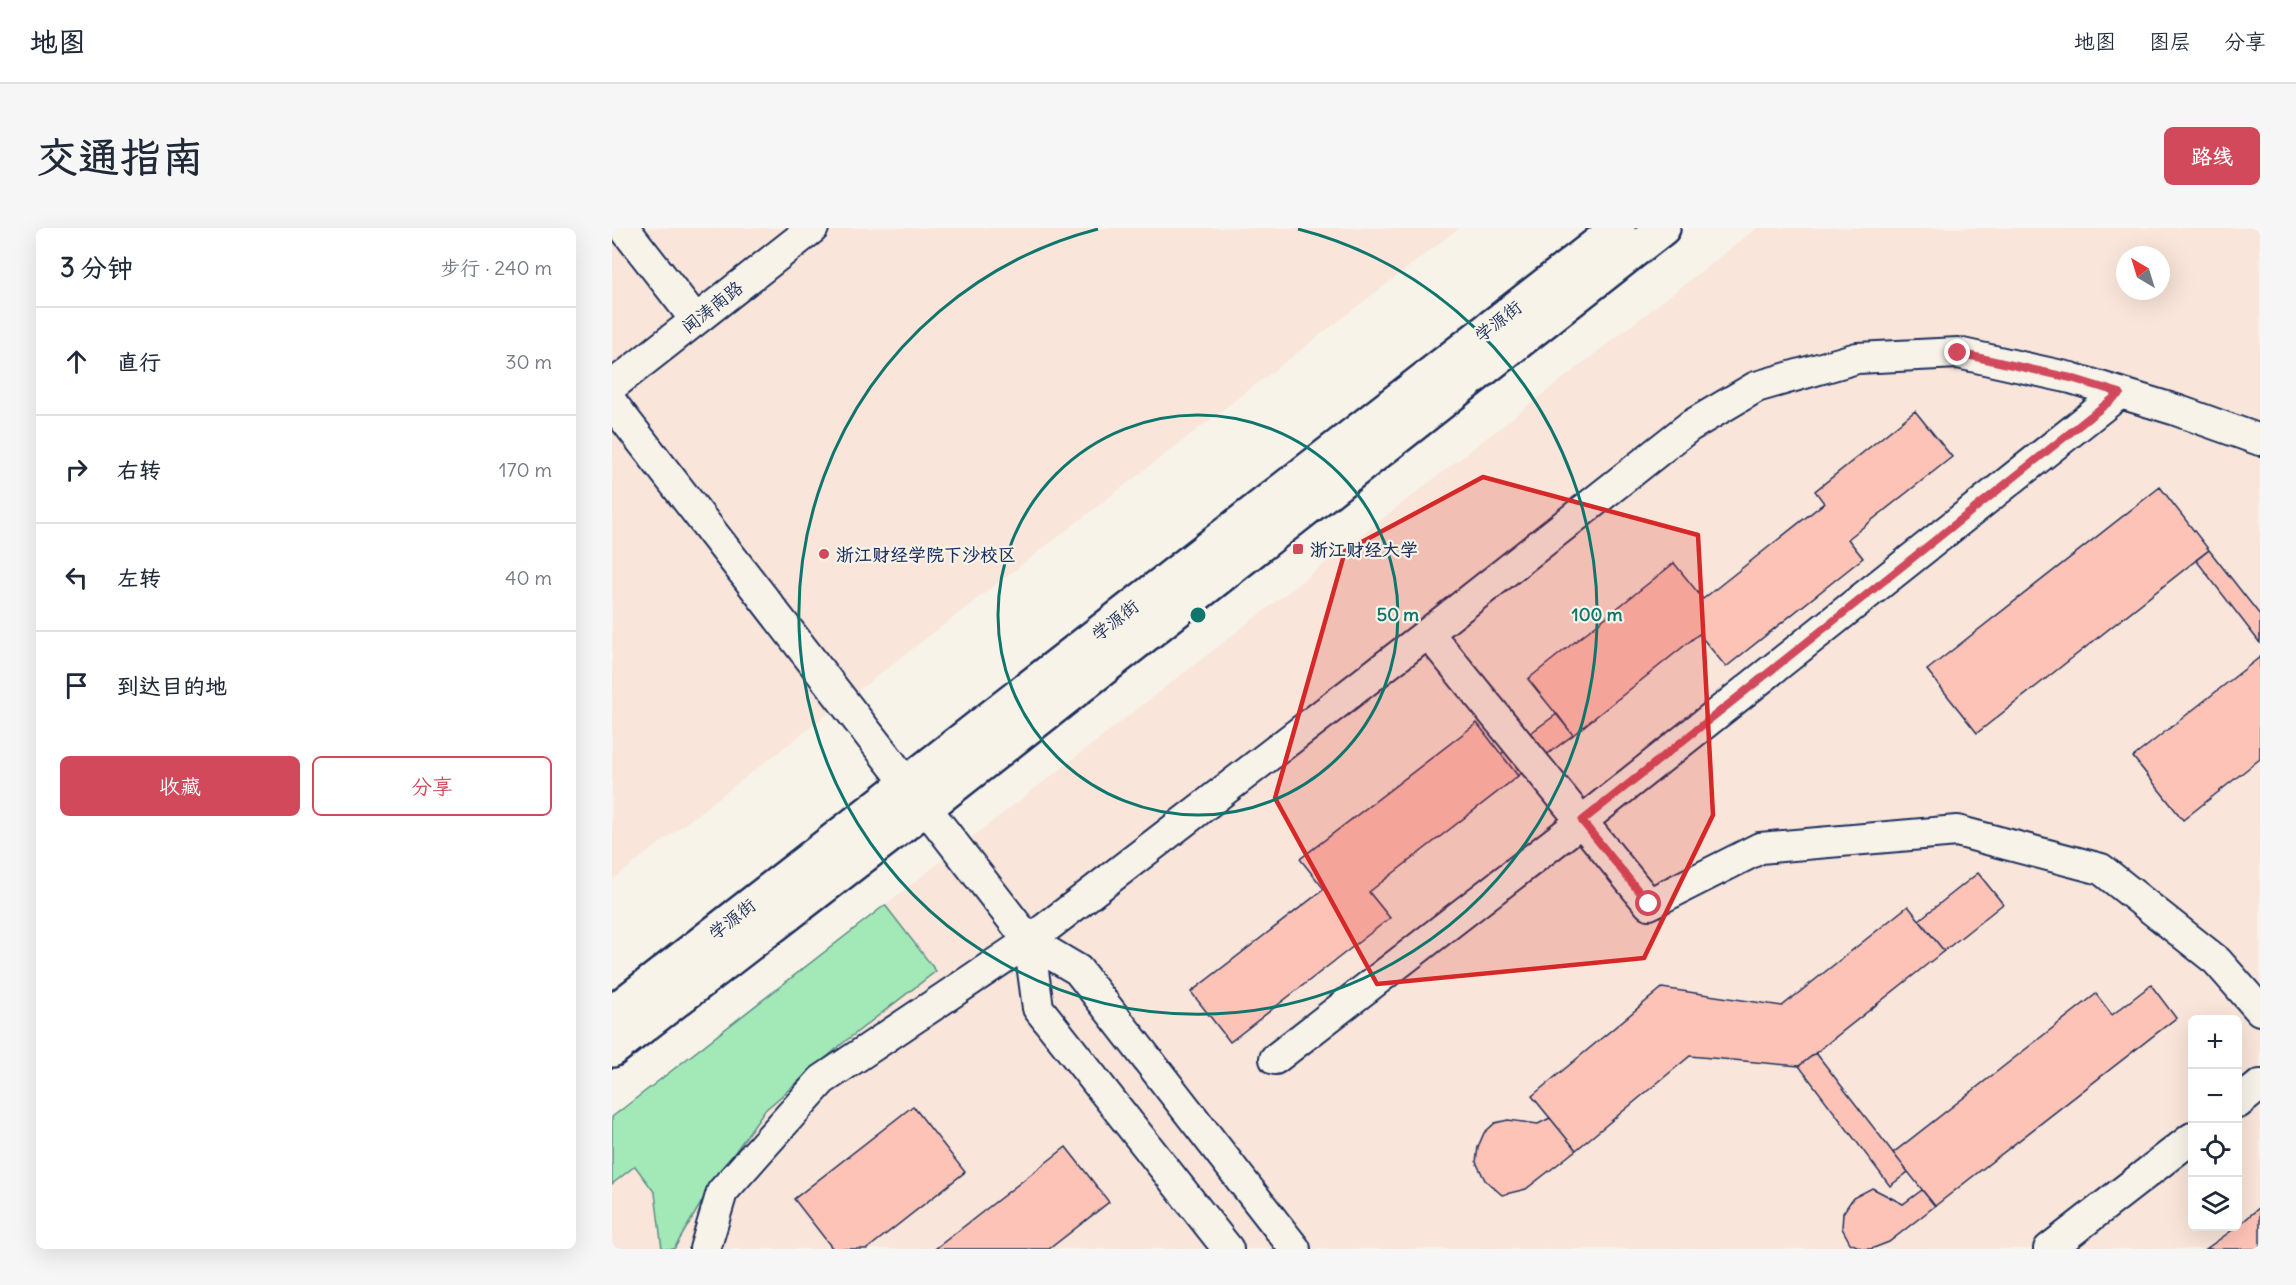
<!DOCTYPE html>
<html lang="zh">
<head>
<meta charset="utf-8">
<style>
	:root { --surface:#fff; --page:#f6f6f7; --text:#1f2937; --muted:#747a83; --line:#e0e1e3; --accent:#d1495b }
	body { margin:0; font-family:Delius,"LXGW WenKai TC",sans-serif; background:var(--page); color:var(--text) }
	.controls { position:absolute; right:18px; bottom:18px; display:grid; overflow:hidden; border-radius:9px; box-shadow:0 6px 24px #0002 }
	.controls button { width:54px; height:54px; display:grid; place-items:center; padding:0; border:0; border-bottom:2px solid var(--line); background:var(--surface); color:var(--text); font:30px sans-serif }
	.compass { position:absolute; left:1504px; top:18px; width:54px; height:54px; border-radius:50%; background:var(--surface); box-shadow:0 6px 24px #0002; rotate:322deg }
	.stop { position:absolute; width:18px; height:18px; margin:-14px; border:4px solid #d1495b; border-radius:50%; background:#fff }
	.stop.end { background:#d1495b; border-color:#fff; box-shadow:0 2px 6px #0008 }
	.list { margin:0; padding:0; list-style:none }
	h2 { display:flex; justify-content:space-between; align-items:center; height:78px; margin:0; padding:0 24px; font-size:26px }
	h2 small { font-size:20px; font-weight:400; color:var(--muted) }
	.list li { display:grid; grid-template-columns:39px 1fr auto; gap:18px; align-items:center; box-sizing:border-box; height:108px; padding:0 24px; border-top:2px solid var(--line) }
	.list b { display:block; font-size:22px; white-space:nowrap }
	.list em { font-size:20px; font-style:normal; color:var(--muted) }
	.actions { display:flex; gap:12px; padding:18px 24px }
	.actions a { flex:1; padding:14px 0; border:2px solid var(--accent); border-radius:9px; text-align:center; font-size:21px; color:var(--accent) }
	.actions .main { background:var(--accent); color:#fff }
	.icon { flex:none; width:33px; height:33px; fill:none; stroke:currentColor; stroke-width:2; stroke-linecap:round; stroke-linejoin:round }
	.map { position:relative; flex:none; width:1648px; height:1021px; overflow:hidden; border-radius:9px }
	header { display:flex; align-items:center; gap:36px; box-sizing:border-box; height:84px; padding:0 30px; background:var(--surface); border-bottom:2px solid var(--line) }
	header strong { font-size:28px }
	nav { display:flex; gap:33px; margin-inline-start:auto; font-size:21px }
	.intro { display:flex; align-items:center; justify-content:space-between; box-sizing:border-box; height:144px; padding:0 36px }
	h1 { margin:0; font-size:42px }
	.button { padding:15px 27px; border-radius:9px; background:var(--accent); color:#fff; font-size:21px; font-weight:700 }
	main { display:flex; gap:36px; padding:0 36px }
	aside { flex:1; background:var(--surface); border-radius:9px; box-shadow:0 6px 24px #0002 }
	.map>svg:first-child { display:block }
	.built { fill:#f9e5d9; fill-rule:evenodd }
	.green { fill:#a2e9b7; stroke:#5e8c8a; stroke-width:1.5 }
	.building { fill:#fdc3b6; stroke:#1b2f5e; stroke-width:1.5 }
	.lines { fill:none; stroke-linecap:round; stroke-linejoin:round }
	.minor-casing { stroke:#1b2f5e; stroke-width:34 }
	.major-casing { stroke:#1b2f5e; stroke-width:38 }
	.minor { stroke:#f7f3e8; stroke-width:30 }
	.major { stroke:#f7f3e8; stroke-width:33 }
	.route { stroke:#d1495b; stroke-width:8 }
	.marked { fill:#d62828; fill-opacity:0.2; stroke:#d62828; stroke-width:4.5; stroke-linejoin:round }
	.ring { fill:none; stroke:#0f766e; stroke-width:3 }
	.poi-dot { fill:#d1495b; stroke:#f7f3e8; stroke-width:2 }
	.labels { text-anchor:middle; dominant-baseline:central; stroke-width:4.5; stroke-linejoin:round; paint-order:stroke }
	.street-label { font-size:18px; fill:#1b2f5e; stroke:#f7f3e8 }
	.poi-label { font-size:18px; font-weight:bold; fill:#1b2f5e; stroke:#f7f3e8; text-anchor:start }
	.centre { fill:#0f766e; stroke:#f7f3e8; stroke-width:3 }
	.ring-label { font-size:18px; text-anchor:middle; font-weight:bold; fill:#0f766e; stroke:#f7f3e8; stroke-width:4.5; stroke-linejoin:round; paint-order:stroke }
</style>
</head>
<body>
<header>
<strong>地图</strong>
<nav><a>地图</a><a>图层</a><a>分享</a></nav>
</header>
<div class="intro"><h1>交通指南</h1><a class="button">路线</a></div>
<main>
<aside>
<h2>3 分钟<small>步行 · 240 m</small></h2>
<ul class="list">
<li><svg class="icon" aria-label="ahead" viewBox="0 0 24 24"><path d="M12 20V5M6 11l6-6 6 6"/></svg><div><b>直行</b></div><em>30 m</em></li>
<li><svg class="icon" aria-label="right" viewBox="0 0 24 24"><path d="M7 20v-9h11M14 6l5 5-5 5"/></svg><div><b>右转</b></div><em>170 m</em></li>
<li><svg class="icon" aria-label="left" viewBox="0 0 24 24"><path d="M17 20v-9H6M10 6l-5 5 5 5"/></svg><div><b>左转</b></div><em>40 m</em></li>
<li><svg class="icon" aria-label="arrive" viewBox="0 0 24 24"><path d="M6 21V4h12l-3 4 3 4H6"/></svg><div><b>到达目的地</b></div></li>
</ul>
<div class="actions"><a class="main">收藏</a><a>分享</a></div>
</aside>
<div class="map">
<svg width="1648" height="1021" viewBox="0 0 1648 1021">
	<rect width="100%" height="100%" fill="#f7f3e8"/>
	<filter id="ink" filterUnits="userSpaceOnUse"><feTurbulence type="fractalNoise" baseFrequency=".0167" numOctaves="2"/><feDisplacementMap in="SourceGraphic" scale="12" xChannelSelector="R" yChannelSelector="G"/><feConvolveMatrix kernelMatrix="1 2 1 2 8 2 1 2 1" color-interpolation-filters="sRGB"/></filter>
	<g filter="url(#ink)">
		<path class="built" d="M 0,0 L 847,0 L 0,652 Z
			M 1145,0 L 1648,0 L 1648,1021 L 0,1021 L 0,889 ZM 1513,27 L 1549,27 L 1549,63 L 1513,63 ZM 1580,792 L 1626,792 L 1626,998 L 1580,998 Z"/>
		<path class="green" d="M 273,677 L 324,743 L 231,815 L 152,883 L 99,958 L 62,1021 L 50,1021 L 43,965 L 23,938 L 0,956 L 0,889 Z"/>
		<path class="building" d="M 1303,183 L 1340,229 L 1236,311 L 1251,330 L 1114,439 L 1087,406 L 961,507 L 916,451 L 1062,335 L 1091,371 L 1212,275 L 1203,263 Z
			M 1548,259 L 1597,322 L 1365,505 L 1315,442 Z
			M 1597,322 L 1648,387 L 1648,415 L 1584,332 Z
			M 1648,429 L 1648,531 L 1571,592 L 1521,529 Z
			M 945,486 L 961,507 L 906,548 L 889,526 Z
			M 865,495 L 906,548 L 757,664 L 778,690 L 618,814 L 579,764 L 712,661 L 688,631 Z
			M 1366,645 L 1391,676 L 1332,723 L 1307,692 Z
			M 1296,678 L 1332,723 L 1187,838 L 1078,828 L 964,922 L 920,868 L 1050,760 L 1170,778 Z
			M 1539,757 L 1564,790 L 1323,978 L 1281,925 L 1484,766 L 1500,787 Z
			M 1204,825 L 1296,944 L 1278,958 L 1187,838 Z
			M 301,878 L 353,944 L 255,1021 L 221,1021 L 182,971 Z
			M 938,890 L 964,922 L 914,961 L 890,967 L 873,952 L 864,934 L 866,919 L 872,905 L 883,895 L 896,892 L 926,896 Z
			M 454,919 L 497,974 L 437,1021 L 323,1021 Z
			M 1260,960 L 1291,976 L 1310,962 L 1323,978 L 1277,1014 L 1259,1021 L 1251,1021 L 1238,1015 L 1230,1000 L 1231,985 L 1241,970 Z
			M 1648,979 L 1648,1021 L 1594,1021 L 1626,998 Z"/>
		<g class="lines">
			<defs>
				<path id="minor" d="M 12,0 L 83,91
					M 0,158 L 201,0
					M 0,175 L 417,713
					M 816,405 L 1037,676 L 1148,620 L 1345,603 L 1489,641 L 1605,733 L 1648,782
					M 663,831 L 970,593 L 1508,165
					M 1626,875 L 1648,857
					M 93,1021 L 110,964 L 210,852 L 417,713 L 816,405 L 1078,198 L 1144,159 L 1245,130 L 1346,125 L 1459,150 L 1564,182 L 1648,212
					M 616,1021 L 426,780 L 417,713 L 466,742 L 683,1021
					M 1437,1021 L 1580,910"/>
				<path id="major" d="M 0,785 L 1006,0
					M 0,822 L 315,579 L 1051,0"/>
			</defs>
			<use href="#minor" class="minor-casing"/>
			<use href="#major" class="major-casing"/>
			<use href="#minor" class="minor"/>
			<use href="#major" class="major"/>
		</g>
	</g>
	<g class="lines" filter="url(#ink)">
		<path class="route" d="M 1037,676 L 970,593 L 1508,165 L 1459,150 L 1346,125"/>
	</g>
	<path class="marked" d="M 871,249 L 1086,307 L 1101,587 L 1032,730 L 765,756 L 663,570 L 733,323 Z"/>
	<g class="ring">
		<circle cx="586" cy="387" r="200"/>
		<path d="M686 1A399 399 0 1 1 486 1"/>
	</g>
	<g class="poi-dot">
		<rect x="680" y="315" width="12" height="12" rx="3"/>
		<circle cx="212" cy="326" r="6"/>
	</g>
	<g class="labels">
		<g class="street-label">
			<text transform="translate(100 79) rotate(-38)">闻涛南路</text>
			<text transform="translate(886 93) rotate(-38)">学源街</text>
			<text transform="translate(503 392) rotate(-38)">学源街</text>
			<text transform="translate(120 691) rotate(-38)">学源街</text>
		</g>
		<g class="poi-label">
			<text x="698" y="321">浙江财经大学</text>
			<text x="224" y="326">浙江财经学院下沙校区</text>
		</g>
	</g>
	<circle cx="586" cy="387" r="9" class="centre"/>
	<g class="ring-label">
		<text x="786" y="393">50 m</text>
		<text x="985" y="393">100 m</text>
	</g>
</svg>
<div class="controls">
<button>+</button>
<button>−</button>
<button><svg class="icon" aria-label="locate" viewBox="0 0 24 24"><circle cx="12" cy="12" r="6"/><path d="M12 2v4M12 18v4M2 12h4M18 12h4"/></svg></button>
<button><svg class="icon" aria-label="layers" viewBox="0 0 24 24"><path d="M12 4l9 5-9 5-9-5zM3 14l9 5 9-5"/></svg></button>
</div>
<svg class="compass" viewBox="-18 -18 36 36"><path d="M0-13l5 13h-10z" fill="#e53935"/><path d="M0 13l5-13h-10z" fill="#747a83"/></svg>
<div class="stop" style="left:1037px;top:676px"></div>
<div class="stop end" style="left:1346px;top:125px"></div>
</div>
</main>
</body>
</html>
